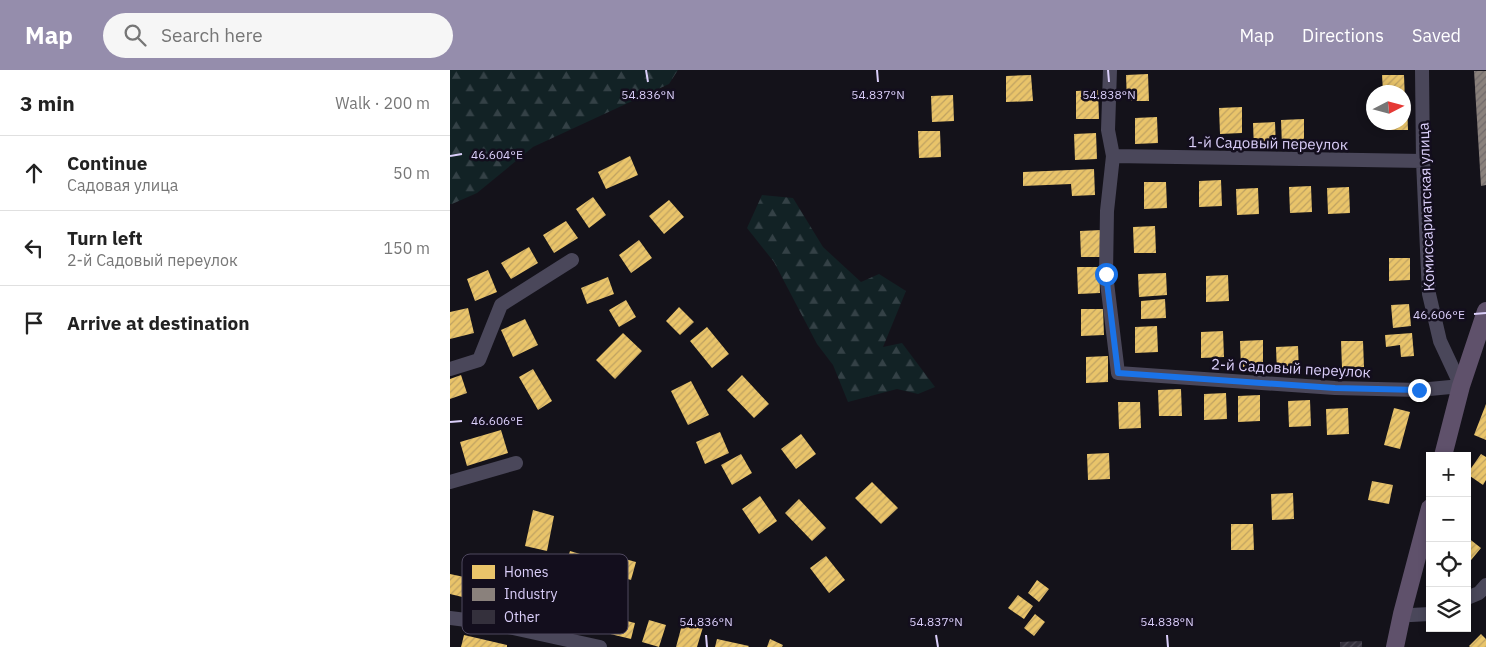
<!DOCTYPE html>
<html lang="en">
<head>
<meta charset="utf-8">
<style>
	:root { --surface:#fff; --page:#f6f6f6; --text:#222; --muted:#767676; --line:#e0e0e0; --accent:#958dac }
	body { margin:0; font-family:"IBM Plex Sans",sans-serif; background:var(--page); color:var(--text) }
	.controls { position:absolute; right:15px; bottom:15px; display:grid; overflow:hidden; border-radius:0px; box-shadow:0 2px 8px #0003 }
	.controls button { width:45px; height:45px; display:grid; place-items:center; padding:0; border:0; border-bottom:1px solid var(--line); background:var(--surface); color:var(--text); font:25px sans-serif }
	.compass { position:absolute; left:916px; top:15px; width:45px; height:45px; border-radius:50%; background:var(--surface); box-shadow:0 2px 8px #0003; rotate:84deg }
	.stop { position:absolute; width:15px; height:15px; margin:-11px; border:4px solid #1a73e8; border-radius:50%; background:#fff }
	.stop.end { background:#1a73e8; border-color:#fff; box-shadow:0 1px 5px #0008 }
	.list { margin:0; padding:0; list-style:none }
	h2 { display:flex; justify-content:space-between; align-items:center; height:65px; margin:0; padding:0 20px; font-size:21px }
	h2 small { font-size:16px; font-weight:400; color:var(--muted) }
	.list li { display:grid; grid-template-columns:32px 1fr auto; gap:15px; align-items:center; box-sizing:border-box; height:75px; padding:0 20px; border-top:1px solid var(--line) }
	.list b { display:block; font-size:19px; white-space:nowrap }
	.list p { margin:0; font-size:16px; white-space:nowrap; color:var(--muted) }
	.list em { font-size:16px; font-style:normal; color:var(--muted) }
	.icon { flex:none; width:28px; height:28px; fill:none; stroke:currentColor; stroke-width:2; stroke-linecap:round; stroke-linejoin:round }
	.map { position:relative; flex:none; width:1036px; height:577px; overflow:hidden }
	header { display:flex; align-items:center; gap:30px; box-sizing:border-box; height:70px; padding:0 25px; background:var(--accent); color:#fff }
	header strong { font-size:24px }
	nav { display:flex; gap:28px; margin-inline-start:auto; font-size:18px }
	.search { width:350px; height:45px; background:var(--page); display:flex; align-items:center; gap:12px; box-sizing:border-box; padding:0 18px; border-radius:28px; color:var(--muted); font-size:19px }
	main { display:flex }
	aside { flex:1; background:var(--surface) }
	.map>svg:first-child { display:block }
	.forest { fill:url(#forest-firs) }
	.homes { fill:url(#homes-hatch) }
	.industry { fill:url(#industry-hatch) }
	.building { fill:url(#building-hatch) }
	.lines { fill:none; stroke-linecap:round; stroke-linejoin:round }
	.minor { stroke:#4a475a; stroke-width:14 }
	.major { stroke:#5f516b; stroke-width:18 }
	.route { stroke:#1a73e8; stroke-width:6 }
	.ticks { fill:none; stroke:#dbcffa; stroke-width:2 }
	.labels { text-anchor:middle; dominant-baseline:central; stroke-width:5; stroke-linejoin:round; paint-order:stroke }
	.street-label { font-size:15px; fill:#dbcffa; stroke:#130e1d }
	.key { fill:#130e1d; stroke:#4f485f; stroke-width:1 }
	.key-label { font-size:14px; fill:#dbcffa }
	.ticks-label { font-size:12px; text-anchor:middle; fill:#dbcffa; stroke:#130e1d; stroke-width:5; stroke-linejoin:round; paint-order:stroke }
</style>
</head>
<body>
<header>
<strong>Map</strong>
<div class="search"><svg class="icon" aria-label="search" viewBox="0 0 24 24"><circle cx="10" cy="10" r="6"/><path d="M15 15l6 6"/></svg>Search here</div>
<nav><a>Map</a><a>Directions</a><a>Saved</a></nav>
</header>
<main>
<aside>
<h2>3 min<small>Walk · 200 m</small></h2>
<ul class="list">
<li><svg class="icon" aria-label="ahead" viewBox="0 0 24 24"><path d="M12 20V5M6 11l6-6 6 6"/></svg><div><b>Continue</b><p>Садовая улица</p></div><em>50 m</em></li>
<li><svg class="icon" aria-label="left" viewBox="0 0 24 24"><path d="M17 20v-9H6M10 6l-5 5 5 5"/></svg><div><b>Turn left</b><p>2-й Садовый переулок</p></div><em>150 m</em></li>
<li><svg class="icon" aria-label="arrive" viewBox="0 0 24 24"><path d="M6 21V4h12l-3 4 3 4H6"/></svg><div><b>Arrive at destination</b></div></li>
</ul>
</aside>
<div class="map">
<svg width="1036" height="577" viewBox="0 0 1036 577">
	<defs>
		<pattern id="forest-firs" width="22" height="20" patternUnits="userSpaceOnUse" patternTransform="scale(1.25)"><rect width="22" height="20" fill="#122225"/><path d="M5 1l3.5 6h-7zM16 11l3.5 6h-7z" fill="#344146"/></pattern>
		<pattern id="homes-hatch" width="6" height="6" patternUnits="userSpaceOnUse" patternTransform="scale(1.25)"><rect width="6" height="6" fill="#e9c46a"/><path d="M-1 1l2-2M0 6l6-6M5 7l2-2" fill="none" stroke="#bfa262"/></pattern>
		<pattern id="industry-hatch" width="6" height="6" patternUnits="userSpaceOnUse" patternTransform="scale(1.25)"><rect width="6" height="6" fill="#8a817c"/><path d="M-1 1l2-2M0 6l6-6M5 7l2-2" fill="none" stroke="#716a6b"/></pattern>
		<pattern id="building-hatch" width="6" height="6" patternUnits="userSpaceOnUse" patternTransform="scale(1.25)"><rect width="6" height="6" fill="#34303c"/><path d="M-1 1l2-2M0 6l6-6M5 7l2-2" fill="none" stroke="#514d59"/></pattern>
	</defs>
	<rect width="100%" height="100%" fill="#14121a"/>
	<path class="forest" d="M 0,0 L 228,0 L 219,14 L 83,77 L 27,123 L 2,134 L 0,134 Z
		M 312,125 L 343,128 L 373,177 L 411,212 L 429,204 L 456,221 L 433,277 L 452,273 L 485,317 L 468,324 L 447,319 L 398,332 L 383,295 L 367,274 L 324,192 L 297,158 Z"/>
	<path class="homes" d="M 698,4 L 699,31 L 677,31 L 676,5 Z
		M 581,5 L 583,31 L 556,32 L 556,6 Z
		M 932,5 L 954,5 L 955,31 L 954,31 L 954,22 L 933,22 Z
		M 648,20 L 649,49 L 626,49 L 626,21 Z
		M 503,25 L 504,51 L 482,52 L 481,26 Z
		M 957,33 L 958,60 L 936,60 L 936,52 L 954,52 L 954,34 Z
		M 792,37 L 792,63 L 770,64 L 769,38 Z
		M 707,47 L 708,73 L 685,74 L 685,48 Z
		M 854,49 L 854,75 L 832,76 L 831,50 Z
		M 825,52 L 826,78 L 804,79 L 803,53 Z
		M 468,61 L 490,61 L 491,87 L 469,88 Z
		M 646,63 L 647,89 L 625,90 L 624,64 Z
		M 180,86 L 188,105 L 156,119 L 148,102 Z
		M 644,99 L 645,125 L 622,126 L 621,114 L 573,116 L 573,102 Z
		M 771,110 L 772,136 L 749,137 L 749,111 Z
		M 694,112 L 716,112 L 717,138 L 694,139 Z
		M 861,116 L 862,142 L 840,143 L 839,117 Z
		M 899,117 L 900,143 L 878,144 L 877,118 Z
		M 808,118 L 809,144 L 787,145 L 786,119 Z
		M 143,127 L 156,145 L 139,158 L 126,139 Z
		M 219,130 L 234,147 L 214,164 L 199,146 Z
		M 116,151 L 128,168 L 104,183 L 93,165 Z
		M 705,156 L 706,183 L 684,183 L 683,157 Z
		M 652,160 L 653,187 L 631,187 L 630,161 Z
		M 189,170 L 202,188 L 181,203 L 169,185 Z
		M 79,177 L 88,193 L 61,209 L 51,193 Z
		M 939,188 L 960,188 L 960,210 L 939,211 Z
		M 627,197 L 649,197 L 650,223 L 628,224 Z
		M 38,200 L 47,222 L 25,231 L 17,209 Z
		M 716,203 L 717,225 L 689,227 L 688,204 Z
		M 778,205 L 779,231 L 756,232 L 756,206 Z
		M 158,207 L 164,224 L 137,234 L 131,218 Z
		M 715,229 L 716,248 L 691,249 L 691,231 Z
		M 176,230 L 186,247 L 169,257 L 159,240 Z
		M 959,234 L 961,256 L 943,258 L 941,235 Z
		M 229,237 L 244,252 L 230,265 L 216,251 Z
		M 18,238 L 24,263 L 0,269 L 0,242 Z
		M 631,239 L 653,239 L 654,265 L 631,266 Z
		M 75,249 L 88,275 L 63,287 L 51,260 Z
		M 707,256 L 708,282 L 685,283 L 685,257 Z
		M 257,257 L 279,284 L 262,298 L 240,271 Z
		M 773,261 L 774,287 L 751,288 L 751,262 Z
		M 173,263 L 192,281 L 165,309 L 146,290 Z
		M 962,263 L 964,286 L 951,287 L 950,275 L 936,277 L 935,265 Z
		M 813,270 L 813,296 L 791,297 L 790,271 Z
		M 891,271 L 913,271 L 914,297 L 892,298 Z
		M 848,276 L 849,302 L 827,303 L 826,277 Z
		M 658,286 L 658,312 L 636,313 L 636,287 Z
		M 83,299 L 102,331 L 88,340 L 69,307 Z
		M 11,305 L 17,323 L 0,329 L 0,309 Z
		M 292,305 L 319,334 L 304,348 L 277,320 Z
		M 241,311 L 259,345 L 238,355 L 221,321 Z
		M 731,319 L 732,346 L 709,346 L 708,320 Z
		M 776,323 L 777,349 L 754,350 L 754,324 Z
		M 810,325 L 810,351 L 788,352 L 788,326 Z
		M 860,330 L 861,356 L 839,357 L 838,331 Z
		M 668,332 L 690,332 L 691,358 L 669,359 Z
		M 1036,334 L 1036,370 L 1024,365 Z
		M 898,338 L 899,364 L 877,365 L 876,339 Z
		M 944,338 L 960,342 L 950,379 L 934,375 Z
		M 51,360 L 58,383 L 17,396 L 10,372 Z
		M 270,362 L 279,383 L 255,394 L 246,372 Z
		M 351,364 L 366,384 L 346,399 L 331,379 Z
		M 659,383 L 660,409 L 638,410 L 637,384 Z
		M 291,384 L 302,403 L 282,415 L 271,395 Z
		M 1031,384 L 1036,387 L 1036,410 L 1033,415 L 1017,404 Z
		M 922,411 L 943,415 L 939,434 L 918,430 Z
		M 422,412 L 448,438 L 431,454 L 405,428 Z
		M 843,423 L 844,449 L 822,450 L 821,424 Z
		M 310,426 L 327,451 L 309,464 L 292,439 Z
		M 349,429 L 376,458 L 362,471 L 335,443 Z
		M 83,440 L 104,446 L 97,481 L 75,476 Z
		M 781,454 L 803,454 L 804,480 L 781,480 Z
		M 1017,467 L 1031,478 L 1017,495 Z
		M 120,481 L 147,489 L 142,505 L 115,497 Z
		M 157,484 L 186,492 L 181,510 L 152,502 Z
		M 376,486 L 395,510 L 379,523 L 360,498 Z
		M 0,504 L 38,512 L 33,532 L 0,524 Z
		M 587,510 L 599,519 L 589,532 L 578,523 Z
		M 568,525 L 583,536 L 574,549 L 558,538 Z
		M 585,544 L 595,552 L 584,566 L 574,558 Z
		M 157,546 L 185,553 L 181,569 L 152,562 Z
		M 199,550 L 216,555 L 209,577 L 192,572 Z
		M 233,551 L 253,557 L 247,577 L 226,577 Z
		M 1031,564 L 1036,569 L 1036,577 L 1020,577 L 1019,576 Z
		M 14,565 L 57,575 L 57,577 L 11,577 Z
		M 267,569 L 299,576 L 298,577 L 265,577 Z
		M 320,569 L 333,575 L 332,577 L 317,577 Z"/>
	<path class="industry" d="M 1024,1 L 1036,1 L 1036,115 L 1031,116 Z"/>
	<path class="building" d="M 912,571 L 912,577 L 890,577 L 890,572 Z"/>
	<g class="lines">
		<path class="minor" d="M 660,0 L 658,60 L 663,86 L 657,141 L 656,204 L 668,303 L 885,318 L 969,320 L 1011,316 L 990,271 L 979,224 L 973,91 L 972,0
			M 663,86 L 973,91
			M 0,299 L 29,290 L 51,235 L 122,190
			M 0,412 L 66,393
			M 1017,528 L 1029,523 L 1036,515
			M 952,544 L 961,545 L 980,544
			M 0,548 L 40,553 L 150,577"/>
		<path class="major" d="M 993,386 L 1011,316 L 1036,241
			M 945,577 L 952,544 L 980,438"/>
	</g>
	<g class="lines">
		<path class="route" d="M 656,204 L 668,303 L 885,318 L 969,320"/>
	</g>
	<path class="ticks" d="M 196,0 L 198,12M 427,0 L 428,12M 658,0 L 659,12M 0,86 L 12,84M 1024,244 L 1036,243M 0,352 L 12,351M 256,565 L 257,577M 486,565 L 488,577M 717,565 L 718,577"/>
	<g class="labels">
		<g class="street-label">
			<text transform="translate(818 73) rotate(1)">1-й Садовый переулок</text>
			<text transform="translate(976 137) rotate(-92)">Комиссариатская улица</text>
			<text transform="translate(841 298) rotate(3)">2-й Садовый переулок</text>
		</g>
	</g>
	<rect x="12" y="484" width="166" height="80" rx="8" class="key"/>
	<rect x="22" y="495" width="23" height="14" fill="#e9c46a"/>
	<rect x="22" y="518" width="23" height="13" fill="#8a817c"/>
	<rect x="22" y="540" width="23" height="14" fill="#34303c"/>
	<g class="key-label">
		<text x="54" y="507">Homes</text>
		<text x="54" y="529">Industry</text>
		<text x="54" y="552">Other</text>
	</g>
	<g class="ticks-label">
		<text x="198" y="29">54.836°N</text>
		<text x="428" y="29">54.837°N</text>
		<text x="659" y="29">54.838°N</text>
		<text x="47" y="89">46.604°E</text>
		<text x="989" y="249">46.606°E</text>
		<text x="47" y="355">46.606°E</text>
		<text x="256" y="556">54.836°N</text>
		<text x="486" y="556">54.837°N</text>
		<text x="717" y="556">54.838°N</text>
	</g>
</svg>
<div class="controls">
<button>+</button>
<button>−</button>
<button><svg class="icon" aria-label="locate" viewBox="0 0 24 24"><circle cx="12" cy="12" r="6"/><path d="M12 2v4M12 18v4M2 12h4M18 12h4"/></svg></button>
<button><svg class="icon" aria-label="layers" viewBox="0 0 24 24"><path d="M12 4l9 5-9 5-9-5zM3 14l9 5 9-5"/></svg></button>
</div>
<svg class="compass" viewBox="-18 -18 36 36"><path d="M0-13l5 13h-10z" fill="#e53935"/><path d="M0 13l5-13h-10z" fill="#767676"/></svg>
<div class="stop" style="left:656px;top:204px"></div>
<div class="stop end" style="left:969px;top:320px"></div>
</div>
</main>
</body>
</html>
